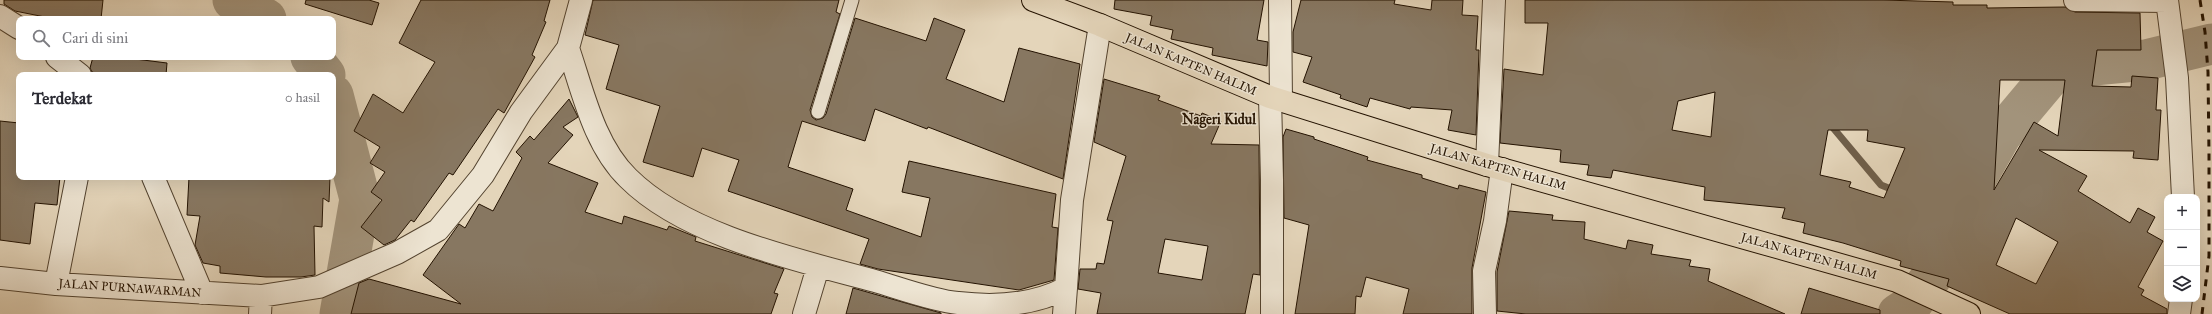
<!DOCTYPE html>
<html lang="id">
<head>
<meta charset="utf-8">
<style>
	:root { --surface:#fff; --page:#f2f2f3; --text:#2b2b33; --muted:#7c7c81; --line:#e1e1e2 }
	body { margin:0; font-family:"IM FELL Great Primer",serif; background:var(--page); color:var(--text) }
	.controls { position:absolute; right:12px; bottom:12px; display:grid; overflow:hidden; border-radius:8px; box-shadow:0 4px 16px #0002 }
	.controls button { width:36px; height:36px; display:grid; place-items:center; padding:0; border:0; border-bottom:1px solid var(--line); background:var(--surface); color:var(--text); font:20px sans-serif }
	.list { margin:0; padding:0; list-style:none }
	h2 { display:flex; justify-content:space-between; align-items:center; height:52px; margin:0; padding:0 16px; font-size:17px }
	h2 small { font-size:13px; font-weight:400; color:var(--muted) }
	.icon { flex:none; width:22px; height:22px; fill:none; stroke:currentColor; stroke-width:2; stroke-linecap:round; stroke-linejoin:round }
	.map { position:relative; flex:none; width:2212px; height:314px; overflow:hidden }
	.search { position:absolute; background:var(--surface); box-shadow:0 4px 16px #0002; left:16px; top:16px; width:320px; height:44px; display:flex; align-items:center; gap:10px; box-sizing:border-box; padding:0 14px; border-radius:8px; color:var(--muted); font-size:15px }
	.panel { position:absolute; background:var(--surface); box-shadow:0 4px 16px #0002; left:16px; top:72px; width:320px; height:108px; border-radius:8px }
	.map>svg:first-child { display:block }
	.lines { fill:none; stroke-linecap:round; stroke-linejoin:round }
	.stream { stroke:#6f5f4a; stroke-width:7 }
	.river { stroke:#a2937b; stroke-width:41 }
	.building { fill:#877761; stroke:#231201; fill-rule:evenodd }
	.lane-casing { stroke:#53432f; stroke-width:15 }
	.street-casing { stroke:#53432f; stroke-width:24 }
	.primary-casing { stroke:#231201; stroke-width:24 }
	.lane { stroke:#ede4d2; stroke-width:13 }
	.street { stroke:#ede4d2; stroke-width:22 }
	.primary { stroke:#e4d5ba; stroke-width:22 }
	.rail { stroke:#231201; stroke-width:3; stroke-dasharray:7 7; stroke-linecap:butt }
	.labels { text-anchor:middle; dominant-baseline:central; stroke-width:3; stroke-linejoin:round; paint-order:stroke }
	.street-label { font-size:12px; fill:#231201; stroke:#ede4d2 }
	.quarter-label { font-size:14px; font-weight:bold; fill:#231201; stroke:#ede4d2 }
</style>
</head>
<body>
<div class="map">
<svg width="2212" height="314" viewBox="0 0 2212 314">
	<rect width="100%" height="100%" fill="#e4d5ba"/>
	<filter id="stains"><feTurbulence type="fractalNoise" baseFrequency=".005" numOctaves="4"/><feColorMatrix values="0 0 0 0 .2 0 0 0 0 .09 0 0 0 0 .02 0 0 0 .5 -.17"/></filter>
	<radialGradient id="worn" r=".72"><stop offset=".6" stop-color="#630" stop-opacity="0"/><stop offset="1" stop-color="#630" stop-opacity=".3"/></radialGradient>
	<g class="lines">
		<path class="stream" d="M 1829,123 L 1881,185 L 1896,191"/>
		<path class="river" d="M 233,0 L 266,19
			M 311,57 L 325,75
			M 333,95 L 360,199 L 340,314
			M 1898,314 L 1910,306 L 1949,253 L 1956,214 L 2001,135 L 2053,73 L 2094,65 L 2146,60 L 2212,44"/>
	</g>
	<path class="building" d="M 4,0 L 103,0 L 101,19 L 55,19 L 15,11 L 4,4 Z
		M 306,0 L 369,0 L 379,3 L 372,25 L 305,4 Z
		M 421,0 L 550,0 L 544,21 L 546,22 L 532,55 L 535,57 L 504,113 L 498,109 L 453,175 L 449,173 L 414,222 L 411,220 L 395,240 L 384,245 L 361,227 L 382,200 L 371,192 L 385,172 L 370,163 L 380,147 L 354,131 L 373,94 L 403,113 L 435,62 L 399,43 Z
		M 593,0 L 839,0 L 836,12 L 840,14 L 810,110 L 812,117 L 816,120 L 823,118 L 826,114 L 855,18 L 926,41 L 934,18 L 965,30 L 946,79 L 1004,102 L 1019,48 L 1080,64 L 1063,179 L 928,127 L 927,129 L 875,109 L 865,141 L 802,121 L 788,167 L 853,189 L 846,210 L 921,237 L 930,198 L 902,192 L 909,161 L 1056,194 L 1052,227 L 1058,228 L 1054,280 L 1019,290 L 878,269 L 860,264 L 869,239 L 728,191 L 739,160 L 702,148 L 693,177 L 643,162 L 660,106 L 606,89 L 619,45 L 585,35 Z
		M 1115,0 L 1264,0 L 1257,40 L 1268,42 L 1267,66 L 1212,55 L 1213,48 L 1171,39 L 1173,30 L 1150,25 L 1152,16 L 1114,9 Z
		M 1301,0 L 1395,0 L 1394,4 L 1431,10 L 1432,0 L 1463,0 L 1462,15 L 1478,16 L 1476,50 L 1479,50 L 1476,135 L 1448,130 L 1452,110 L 1411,107 L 1410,109 L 1370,98 L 1367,107 L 1340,98 L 1341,95 L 1303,82 L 1312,57 L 1293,52 L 1293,32 Z
		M 1525,0 L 1883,0 L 1953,2 L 1953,5 L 1987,5 L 1987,8 L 2065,7 L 2075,12 L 2140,13 L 2141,50 L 2097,50 L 2092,86 L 2131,87 L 2132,76 L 2158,78 L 2156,110 L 2161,110 L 2158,160 L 2133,158 L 2134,151 L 2039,150 L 2087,176 L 2078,191 L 2130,223 L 2138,208 L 2155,217 L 2147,232 L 2163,241 L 2138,287 L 2144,290 L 2141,295 L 2167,309 L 2167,314 L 2010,314 L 1947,286 L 1949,279 L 1900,266 L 1901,261 L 1843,243 L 1803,233 L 1805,223 L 1782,218 L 1785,208 L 1704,200 L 1705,187 L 1613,170 L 1611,178 L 1587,175 L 1589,165 L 1560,162 L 1561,150 L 1500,143 L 1504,69 L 1543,75 L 1548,23 L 1525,23 ZM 2000,80 L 2065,80 L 2058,136 L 2034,122 L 1994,190 ZM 1715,92 L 1711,137 L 1672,130 L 1678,101 ZM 1828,130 L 1868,130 L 1867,141 L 1905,148 L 1884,198 L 1849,187 L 1851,182 L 1820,175 ZM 2016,218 L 2058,242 L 2036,284 L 1996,265 Z
		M 93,57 L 136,57 L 135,59 L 167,63 L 166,75 L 102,75 L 92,72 L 90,68 Z
		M 1104,79 L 1160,96 L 1158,100 L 1201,116 L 1202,113 L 1221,121 L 1211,144 L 1259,145 L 1260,275 L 1253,274 L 1245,314 L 1097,314 L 1101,293 L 1078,289 L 1080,269 L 1096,269 L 1097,263 L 1104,264 L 1113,221 L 1107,220 L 1126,156 L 1094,142 ZM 1165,239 L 1208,246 L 1202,280 L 1158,273 Z
		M 569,99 L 578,117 L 563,127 L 573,135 L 548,163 L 598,183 L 585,212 L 622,224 L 624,216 L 667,230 L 669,226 L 696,237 L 695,241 L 784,269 L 774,293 L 778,294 L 771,314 L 351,314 L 359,283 L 369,279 L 461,304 L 423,275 L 459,224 L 465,228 L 479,204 L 493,211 L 522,158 L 516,152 L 530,136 L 534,140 Z
		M 0,121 L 19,123 L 19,177 L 60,177 L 57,205 L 35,203 L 30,244 L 0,240 Z
		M 1286,129 L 1314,137 L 1314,139 L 1368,157 L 1367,160 L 1422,175 L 1422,178 L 1458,189 L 1459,185 L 1486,192 L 1472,268 L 1472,314 L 1403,314 L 1409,289 L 1366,277 L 1361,297 L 1356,296 L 1355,314 L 1295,314 L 1309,225 L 1284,218 L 1283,137 Z
		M 189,177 L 330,177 L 329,202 L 323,198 L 322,227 L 314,226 L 315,275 L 301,277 L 266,277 L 220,273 L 220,266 L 203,263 L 195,245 L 200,216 L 187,215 Z
		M 1509,211 L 1553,215 L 1552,220 L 1585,222 L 1584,239 L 1626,249 L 1628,240 L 1653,245 L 1651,254 L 1691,260 L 1689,266 L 1710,269 L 1708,281 L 1785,314 L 1526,314 L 1497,311 L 1497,272 Z
		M 853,288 L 941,313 L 941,314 L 846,314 Z
		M 1809,288 L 1880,310 L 1880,314 L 1801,314 Z"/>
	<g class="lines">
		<defs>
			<path id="lane" d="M 818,112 L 852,0"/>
			<path id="street" d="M 1280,0 L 1281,101
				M 2075,0 L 2167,1
				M 2167,0 L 2177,78 L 2183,197
				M 0,16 L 19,28
				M 568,48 C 583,92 594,145 628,178 C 686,236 798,260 875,281 C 899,288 934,301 958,303 C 993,307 1034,305 1066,288 L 1072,200 L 1100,25
				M 57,57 L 80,75
				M 1270,97 L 1272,180 L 1272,314
				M 1487,165 L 1494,0
				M 153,177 L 202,293
				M 0,278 L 56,284 L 261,296 L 319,287 L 397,253 L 438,230 L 483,175 L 521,112 L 568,48 L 581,0
				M 56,284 L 77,177
				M 260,314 L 261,296
				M 804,314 L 818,267
				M 1064,314 L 1066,288
				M 1485,314 L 1484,271 L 1495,221 L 1502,169
				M 2179,314 L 2181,299"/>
			<path id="primary" d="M 1033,0 L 1100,25 L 1270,97 L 1487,165 L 1897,281 L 1969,314"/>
		</defs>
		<use href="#lane" class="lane-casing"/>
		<use href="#street" class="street-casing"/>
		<use href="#primary" class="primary-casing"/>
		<use href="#lane" class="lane"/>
		<use href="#street" class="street"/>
		<use href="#primary" class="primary"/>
		<path class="rail" d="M 2200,0 L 2205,32 L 2208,72 L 2209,155 L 2209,256 L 2202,314"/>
	</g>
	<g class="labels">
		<g class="street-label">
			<text transform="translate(1191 64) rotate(23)">JALAN KAPTEN HALIM</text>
			<text transform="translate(1498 167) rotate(16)">JALAN KAPTEN HALIM</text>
			<text transform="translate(1809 256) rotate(16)">JALAN KAPTEN HALIM</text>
			<text transform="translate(130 288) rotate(4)">JALAN PURNAWARMAN</text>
		</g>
		<g class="quarter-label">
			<text x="1219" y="119">Nageri Kidul</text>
		</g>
	</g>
	<rect width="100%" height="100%" filter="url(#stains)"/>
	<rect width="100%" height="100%" fill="url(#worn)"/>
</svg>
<div class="controls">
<button>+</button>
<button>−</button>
<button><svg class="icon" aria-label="layers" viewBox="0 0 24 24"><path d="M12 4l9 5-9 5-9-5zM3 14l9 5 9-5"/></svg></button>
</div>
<div class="search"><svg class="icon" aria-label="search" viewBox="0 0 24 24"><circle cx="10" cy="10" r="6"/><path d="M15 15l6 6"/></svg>Cari di sini</div>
<section class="panel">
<h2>Terdekat<small>0 hasil</small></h2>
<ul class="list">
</ul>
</section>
</div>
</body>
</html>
